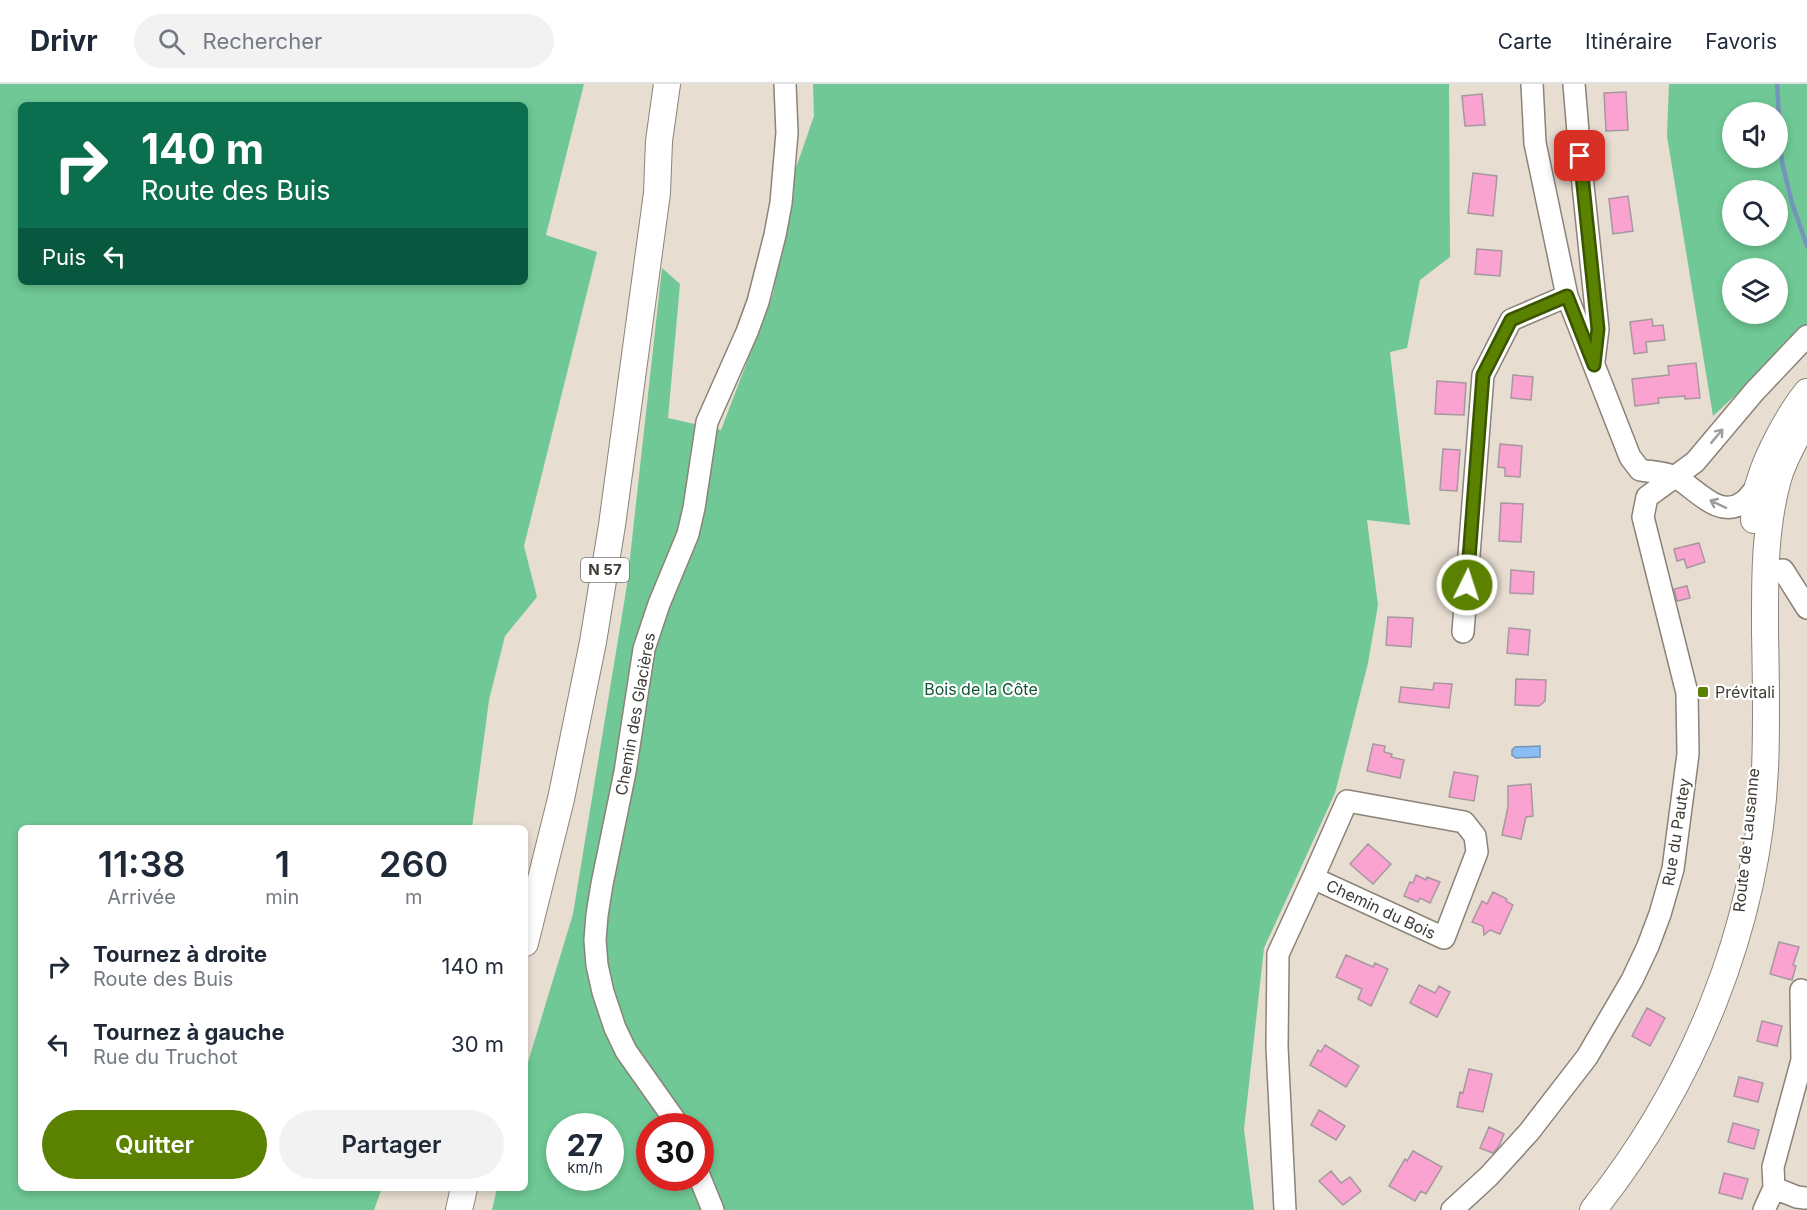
<!DOCTYPE html>
<html lang="fr">
<meta charset="utf-8">
<style>
:root{--surface:#fff;--page:#f2f2f3;--text:#1f2937;--muted:#747a83;--line:#e0e1e3;--accent:#5b8100}
body{margin:0;font-family:Inter,sans-serif;background:var(--page);color:var(--text);height:100vh;display:flex;flex-direction:column;font-size:22px;white-space:nowrap}
*{box-sizing:border-box;margin:0}
p{font-size:20px;color:var(--muted)}
.icon{flex:none;width:33px;height:33px;fill:none;stroke:currentColor;stroke-width:2;stroke-linecap:round;stroke-linejoin:round}
.map{position:relative;flex:1;overflow:hidden}
.panel{position:absolute;left:18px;top:741px;width:510px;height:366px;display:flex;flex-direction:column;background:var(--surface);border-radius:9px;box-shadow:0 3px 9px #0003}
.panel>*{flex:none}
.hud{position:absolute;left:18px;top:18px;width:510px;height:183px;border-radius:9px;box-shadow:0 3px 9px #0003;background:#0b6e4f;color:#fff;overflow:hidden}
.fabs{position:absolute;left:1722px;top:18px;display:grid;gap:12px}
.fabs a{display:grid;place-items:center;width:66px;height:66px;border-radius:50%;background:var(--surface);box-shadow:0 3px 9px #0003;font-size:30px}
.speed{position:absolute;left:546px;top:1029px;display:flex;gap:12px;font-size:30px;font-weight:700;text-align:center}
.speed>*{display:grid;place-content:center;width:78px;height:78px;border-radius:50%;background:var(--surface);box-shadow:0 3px 9px #0003;line-height:1}
.speed small{font-size:15px;font-weight:400}
.speed .limit{border:9px solid #d22;background:#fff;color:#111}
.pin{position:absolute;display:grid;place-items:center;width:51px;height:51px;color:#fff;margin:-26px;border-radius:12px;box-shadow:0 3px 9px #0006}
.me{position:absolute;width:66px;margin:-33px;rotate:4deg;stroke-linejoin:round;filter:drop-shadow(0 0 4px #0008)}
.turn{display:flex;align-items:center;gap:21px;height:126px;padding:0 24px;font-size:27px}
.turn .icon{width:78px;height:78px;stroke-width:2.5}
.turn b{display:block;font-size:42px;line-height:51px}
.then{display:flex;align-items:center;height:57px;padding:0 24px;background:#0003;gap:12px;font-size:22px}
.eta{display:flex;justify-content:space-evenly;align-items:center;height:102px;text-align:center}
.eta b{font-size:36px;font-weight:600;line-height:42px}
.button{display:flex;gap:12px;margin-top:auto;padding:12px 24px}
.button a{flex:1;height:69px;border-radius:36px;background:var(--accent);color:#fff;font-size:24px;font-weight:600;line-height:69px;text-align:center}
.button a+a{background:var(--page);color:var(--text)}
ul{padding:0;list-style:none}
li{display:flex;align-items:center;gap:18px;height:78px;padding:0 24px}
li div{flex:1}
li b{display:block;font-size:22px}
li em{font-style:normal}
header{display:flex;align-items:center;gap:36px;box-sizing:border-box;height:84px;padding:0 30px;background:var(--surface);border-bottom:2px solid var(--line)}
header strong{font-size:28px}
nav{display:flex;gap:33px;margin-inline-start:auto;font-size:21px}
.search{width:420px;height:54px;background:var(--page);display:flex;align-items:center;gap:15px;box-sizing:border-box;padding:0 21px;border-radius:33px;color:var(--muted);font-size:22px}
.map>svg:first-child{display:block}
</style>
<header>
<strong>Drivr</strong>
<div class="search"><svg class="icon" aria-label="search" viewBox="0 0 24 24"><circle cx="10" cy="10" r="6"/><path d="M15 15l6 6"/></svg>Rechercher</div>
<nav><a>Carte</a><a>Itinéraire</a><a>Favoris</a></nav>
</header>
<div class="map">
<svg width="1807" height="1126" viewBox="0 0 1807 1126">
<rect width="100%" height="100%" fill="#e7ddd1"/>
<path fill="#6fc895" fill-rule="evenodd" d="M0,0H584L546,151L597,168L524,462L537,513L505,552L489,616L472,744H21V1104H382L374,1126H0ZM21,21H525V198H21Z
M813,0H1449L1450,173L1420,196L1407,264L1390,268L1410,441L1367,436L1378,521L1368,579L1335,709L1264,864L1244,1045L1254,1126H492L497,1104H525V988L573,830L627,501L662,184L680,200L668,334L721,346L773,210L791,98L814,32ZM560,1042H610V1094H560ZM650,1042H700V1094H650Z
M1669,0H1807V245L1713,332L1667,52ZM1732,28H1778V74H1732ZM1732,106H1778V152H1732ZM1732,184H1778V230H1732Z"/>
<path fill="#8abdf3" stroke="#7496ba" stroke-width="1.5" d="M1540,662V673L1516,674L1512,671V666L1515,663Z"/>
<g fill="none" stroke-linecap="round" stroke-linejoin="round">
<path stroke="#7496ba" stroke-width="4.5" d="M1777,0L1782,78L1792,119L1807,162"/>
</g>
<path fill="#faa2d0" stroke="#a6989f" stroke-width="1.5" d="M1626,8L1628,46L1606,47L1604,9Z
M1482,10L1485,41L1465,42L1462,12Z
M1473,89L1497,92L1493,132L1468,129Z
M1628,112L1633,147L1613,150L1609,115Z
M1477,165L1502,167L1500,192L1475,190Z
M1652,235L1653,242L1663,241L1665,256L1646,258L1647,268L1634,270L1630,238Z
M1696,279L1700,314L1685,315V312L1658,314L1659,319L1635,322L1632,295L1669,291L1668,282Z
M1513,291L1533,293L1531,316L1511,314Z
M1437,297L1466,299L1464,331L1435,330Z
M1500,360L1522,362L1520,393L1505,392V384L1498,383Z
M1443,365L1460,366L1457,407L1440,406Z
M1501,419L1523,420L1521,458L1499,457Z
M1699,459L1705,478L1687,484L1684,475L1677,477L1674,465Z
M1511,486L1534,488L1533,510L1510,509Z
M1687,502L1690,514L1677,517L1674,505Z
M1388,533L1413,534L1411,563L1386,561Z
M1509,544L1530,546L1528,571L1507,569Z
M1516,595L1546,596L1545,617L1539,622L1515,621Z
M1434,599L1452,600L1449,624L1399,618L1401,603L1433,606Z
M1373,660L1385,662L1384,668L1392,670L1391,673L1404,676L1400,694L1367,687Z
M1454,688L1478,692L1474,717L1449,713Z
M1531,700L1533,732L1526,733L1521,755L1502,751L1508,723V702Z
M1368,760L1391,780L1373,800L1350,780Z
M1416,791L1426,796L1427,793L1440,798L1430,819L1420,814L1418,818L1404,812L1410,798L1413,799Z
M1493,808L1507,815L1506,817L1513,821L1500,850L1490,846L1484,851L1483,842L1472,838L1482,817L1487,820Z
M1779,858L1799,863L1793,881L1796,882L1792,896L1770,890Z
M1346,871L1373,883L1375,879L1388,885L1371,922L1358,915L1362,905L1336,893Z
M1419,901L1435,909L1439,902L1450,908L1437,933L1410,919Z
M1647,924L1665,934L1650,962L1632,952Z
M1762,937L1782,942L1777,962L1757,957Z
M1325,961L1359,982L1346,1003L1310,981L1318,966L1321,968Z
M1469,985L1492,990L1483,1028L1457,1023L1460,1008L1463,1009Z
M1739,993L1763,999L1758,1018L1734,1012Z
M1319,1026L1345,1042L1336,1056L1311,1041Z
M1733,1039L1759,1046L1754,1065L1728,1058Z
M1489,1043L1504,1050L1499,1062L1493,1069L1480,1064Z
M1413,1067L1442,1083L1426,1110L1421,1107L1415,1117L1389,1102L1405,1075L1407,1077Z
M1331,1087L1341,1099L1350,1093L1361,1107L1343,1121L1319,1097Z
M1724,1089L1748,1095L1742,1115L1719,1109Z"/>
<g fill="none" stroke-linecap="round" stroke-linejoin="round">
<defs>
<path id="minor" d="M1532,0L1535,59L1567,212L1630,373L1640,386C1651,388 1667,388 1677,394C1696,405 1720,436 1743,418C1749,414 1754,406 1759,400
M1574,0L1580,72L1598,245L1594,277
M1783,486L1807,524
M1463,548L1483,291L1511,236L1567,212
M1801,906L1802,976L1773,1083L1774,1104L1797,1113L1805,1114
M679,1042L626,967L615,944L603,908L597,881L595,856L597,831L602,800L625,688L644,565L659,520L688,450L694,424L707,338L747,248L758,218L775,151L781,119L787,49L785,0
M700,1094L713,1126
M1285,1126L1277,963L1278,870L1313,794L1444,854L1477,768L1475,752L1464,738L1347,717L1313,794
M1452,1126L1489,1092L1529,1048L1587,973L1632,896L1648,862L1660,830L1673,785L1688,670L1687,609L1643,433L1647,413L1695,378L1754,308L1807,252
M1764,1126L1774,1104"/>
<path id="major" d="M1754,436C1755,424 1755,410 1759,399C1767,371 1789,330 1807,308
M525,859L561,715L593,558L612,441L657,109L659,57L667,0
M459,1126L464,1104
M1593,1126C1692,1002 1758,844 1765,685C1767,639 1766,594 1765,548C1765,497 1764,445 1778,395C1784,374 1796,353 1807,334"/>
</defs>
<use href="#minor" stroke="#8c8378" stroke-width="24"/>
<use href="#major" stroke="#8c8378" stroke-width="28"/>
<use href="#minor" stroke="#fff" stroke-width="21"/>
<use href="#major" stroke="#fff" stroke-width="26"/>
</g>
<defs><path id="oneway-shaft" d="M-6 0H5M1.5-3L5.5 0L1.5 3" fill="none" stroke-width="1.6" stroke-linecap="round" stroke-linejoin="round" transform="scale(1.5)"/></defs>
<g stroke="#9f9d9a">
<use href="#oneway-shaft" transform="translate(1717 352) rotate(-50)"/>
<use href="#oneway-shaft" transform="translate(1718 420) rotate(-155)"/>
</g>
<g fill="none" stroke-linecap="round" stroke-linejoin="round">
<defs>
<path id="route" d="M1467,501L1483,291L1511,236L1567,212L1594,281L1598,245L1580,72"/>
</defs>
<use href="#route" stroke="#3b5400" stroke-width="15"/>
<use href="#route" stroke="#5b8100" stroke-width="10"/>
</g>
<rect fill="#5b8100" stroke="#fff" stroke-width="2" x="1697" y="602" width="12" height="12" rx="3"/>
<g text-anchor="middle" stroke-width="4.5" stroke-linejoin="round" paint-order="stroke">
<rect fill="#fff" stroke="#797672" stroke-width="1.5" x="581" y="474" width="48" height="24" rx="4.5"/>
<g font-size="15" font-weight="bold" fill="#3f3b36">
<text x="605" y="491">N 57</text>
</g>
<g font-size="16" fill="#0d5634" stroke="#fff">
<text x="981" y="611">Bois de la Côte</text>
</g>
<g font-size="16" fill="#3f3b36" stroke="#fff" text-anchor="start">
<text x="1715" y="614">Prévitali</text>
</g>
<g font-size="16" fill="#3f3b36" stroke="#fff">
<text transform="translate(635 630) rotate(-80)" y="6">Chemin des Glacières</text>
<text transform="translate(1676 748) rotate(-81)" y="6">Rue du Pautey</text>
<text transform="translate(1746 756) rotate(-84)" y="6">Route de Lausanne</text>
<text transform="translate(1381 825) rotate(25)" y="6">Chemin du Bois</text>
</g>
</g>
</svg>
<div class="fabs">
<a><svg class="icon" aria-label="sound" viewBox="0 0 24 24"><path d="M4 9h4l5-4v14l-5-4H4zM17 9q2 3 0 6"/></svg></a>
<a><svg class="icon" aria-label="search" viewBox="0 0 24 24"><circle cx="10" cy="10" r="6"/><path d="M15 15l6 6"/></svg></a>
<a><svg class="icon" aria-label="layers" viewBox="0 0 24 24"><path d="M12 4l9 5-9 5-9-5zM3 14l9 5 9-5"/></svg></a>
</div>
<div class="speed"><div>27<small>km/h</small></div><div class="limit">30</div></div>
<div class="pin" style="left:1580px;top:72px;background:#d93025"><svg class="icon" aria-label="arrive" viewBox="0 0 24 24"><path d="M6 21V4h12l-3 4 3 4H6"/></svg></div>
<svg class="me" style="left:1467px;top:501px" viewBox="-20 -20 40 40"><circle r="17" fill="#5b8100" stroke="#fff" stroke-width="3"/><path d="M0-11L8 9 0 5-8 9z" fill="#fff"/></svg>
<div class="hud">
<div class="turn"><svg class="icon" aria-label="right" viewBox="0 0 24 24"><path d="M7 20v-9h11M14 6l5 5-5 5"/></svg><div><b>140 m</b>Route des Buis</div></div>
<div class="then">Puis<svg class="icon" aria-label="left" viewBox="0 0 24 24"><path d="M17 20v-9H6M10 6l-5 5 5 5"/></svg></div>
</div>
<section class="panel">
<div class="eta">
<div><b>11:38</b><p>Arrivée</p></div>
<div><b>1</b><p>min</p></div>
<div><b>260</b><p>m</p></div>
</div>
<ul>
<li><svg class="icon" aria-label="right" viewBox="0 0 24 24"><path d="M7 20v-9h11M14 6l5 5-5 5"/></svg><div><b>Tournez à droite</b><p>Route des Buis</p></div><em>140 m</em></li>
<li><svg class="icon" aria-label="left" viewBox="0 0 24 24"><path d="M17 20v-9H6M10 6l-5 5 5 5"/></svg><div><b>Tournez à gauche</b><p>Rue du Truchot</p></div><em>30 m</em></li>
</ul>
<div class="button"><a>Quitter</a><a>Partager</a></div>
</section>
</div>
